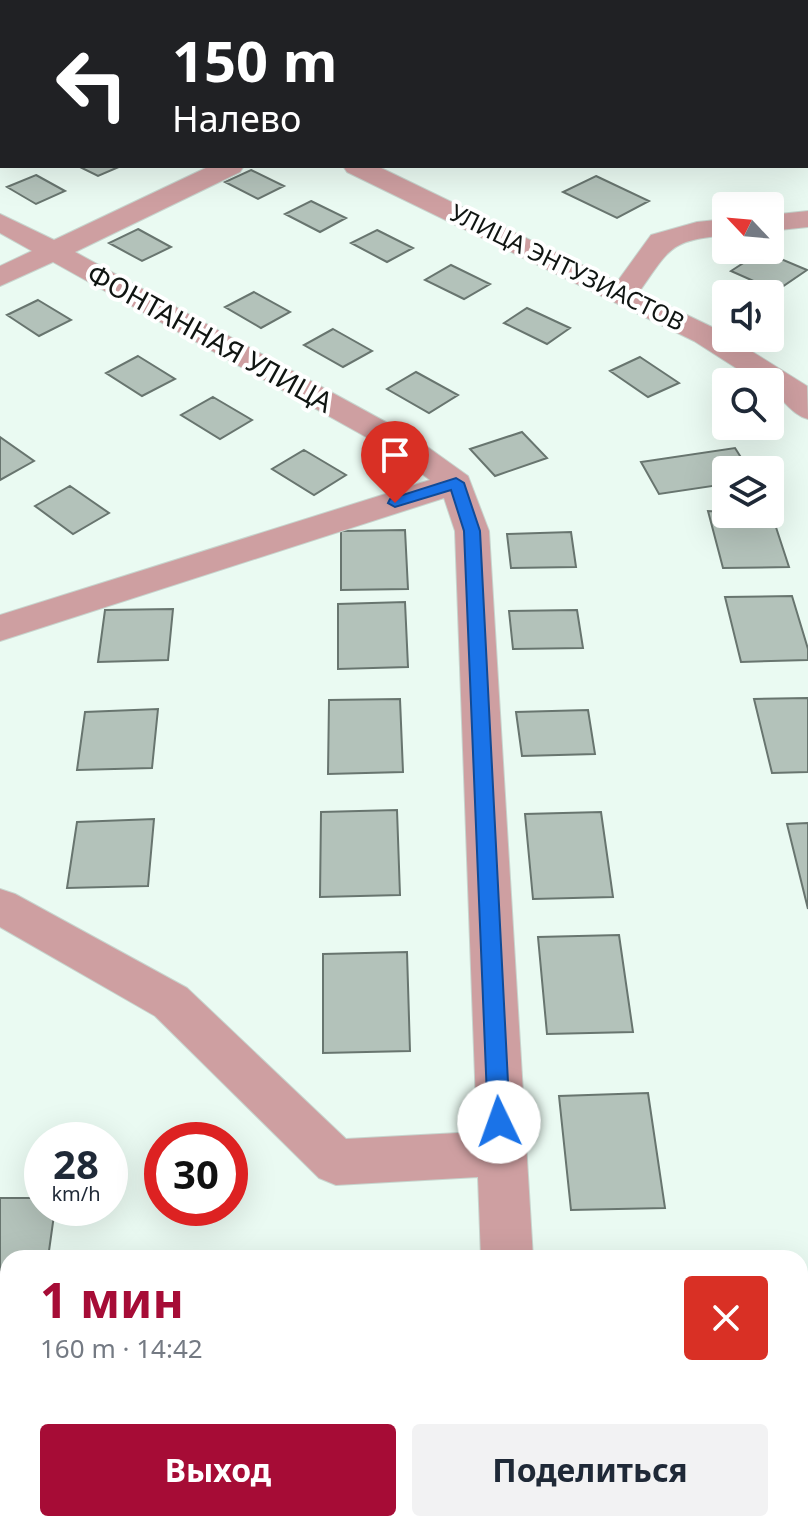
<!DOCTYPE html>
<html lang="ru">
<meta charset="utf-8">
<style>
:root{--surface:#fff;--page:#f2f2f3;--text:#1f2937;--muted:#747a83;--accent:#a60c36}
body{margin:0;font-family:"Noto Sans",sans-serif;background:var(--page);color:var(--text);height:100vh;display:flex;flex-direction:column;font-size:30px;white-space:nowrap}
*{box-sizing:border-box;margin:0}
p{font-size:26px;color:var(--muted)}
.icon{flex:none;width:44px;height:44px;fill:none;stroke:currentColor;stroke-width:2;stroke-linecap:round;stroke-linejoin:round}
.map{position:relative;flex:1;overflow:hidden}
.side{position:absolute;left:0px;top:1250px;width:808px;height:282px;display:flex;flex-direction:column;background:var(--surface);border-radius:24px 24px 0 0;box-shadow:0 8px 32px #0002}
.side>*{flex:none}
.hud{position:absolute;left:0px;top:0px;width:808px;height:168px;box-shadow:0 8px 32px #0002;background:#202124;color:#fff;overflow:hidden}
.needle{width:52px;rotate:296deg}
.controls{position:absolute;left:712px;top:192px;display:grid;gap:16px}
.controls a{display:grid;place-items:center;width:72px;height:72px;border-radius:8px;background:var(--surface);box-shadow:0 8px 32px #0002;font-size:40px}
.speed{position:absolute;left:24px;top:1122px;display:flex;gap:16px;font-size:40px;font-weight:700;text-align:center}
.speed>*{display:grid;place-content:center;width:104px;height:104px;border-radius:50%;background:var(--surface);box-shadow:0 8px 32px #0002;line-height:1}
.speed small{font-size:20px;font-weight:400}
.speed .limit{border:12px solid #d22;background:#fff;color:#111}
.pin{position:absolute;display:grid;place-items:center;width:68px;height:68px;color:#fff;margin:-82px -34px;border-radius:50% 50% 50% 0;rotate:-45deg;box-shadow:0 0 8px #0007}
.pin .icon{rotate:45deg}
.me{position:absolute;width:88px;margin:-44px;rotate:357deg;stroke-linejoin:round;filter:drop-shadow(0 0 6px #0008)}
.turn{display:flex;align-items:center;gap:28px;height:168px;padding:0 40px;font-size:36px}
.turn .icon{width:104px;height:104px;stroke-width:2.5}
.turn b{display:block;font-size:56px;line-height:68px}
.round{display:grid;place-items:center;flex:none;width:84px;height:84px;border-radius:8px;background:var(--page)}
.summary{display:flex;align-items:center;justify-content:space-between;height:136px;padding:0 40px}
h1{font-size:48px;font-weight:700;line-height:60px;color:var(--accent)}
.primary-button{display:flex;gap:16px;margin-top:auto;padding:16px 40px}
.primary-button a{flex:1;height:92px;border-radius:8px;background:var(--accent);color:#fff;font-size:32px;font-weight:700;line-height:92px;text-align:center}
.primary-button a+a{background:var(--page);color:var(--text)}
.map>svg:first-child{display:block}
</style>
<div class="map">
<svg width="808" height="1531" viewBox="0 0 808 1531">
<rect width="100%" height="100%" fill="#eafaf2"/>
<path fill="#b3c2ba" stroke="#68756f" stroke-width="2" d="M528,0H682L524,2Z
M78,166H121L98,176Z
M251,170L284,186L258,199L225,182Z
M36,175L65,191L36,204L7,187Z
M596,176L649,201L617,218L563,192Z
M311,201L346,218L320,232L285,214Z
M138,229L171,247L142,261L109,243Z
M377,230L413,248L387,262L351,243Z
M762,251L807,270L776,291L731,271Z
M451,265L490,284L464,299L425,280Z
M254,292L290,312L261,328L225,307Z
M38,300L71,320L39,336L7,315Z
M527,308L570,328L547,344L504,323Z
M333,329L372,351L343,367L304,345Z
M138,356L175,379L142,396L106,373Z
M640,357L679,383L648,397L610,371Z
M416,372L458,395L429,413L387,389Z
M213,397L252,420L220,439L181,415Z
M522,432L547,458L495,476L470,449Z
M0,437L34,461L0,480Z
M735,448L749,470H726V484L659,494L641,462Z
M304,450L346,475L314,495L272,469Z
M70,486L109,513L73,534L35,506Z
M770,509L789,567L723,568L708,511L770,514Z
M405,530L408,589L341,590V531Z
M571,532L576,567L511,568L507,534Z
M792,596L808,649V660L741,662L725,597Z
M405,602L408,667L338,669V604Z
M173,609L168,660L98,662L105,610Z
M577,610L583,648L513,649L509,611Z
M808,698V772L772,773L754,699Z
M400,699L403,772L328,774L329,700Z
M158,709L152,768L77,770L85,712Z
M588,710L595,754L522,756L516,712Z
M397,810L400,895L320,897L321,812Z
M601,812L613,897L533,899L525,814Z
M154,819L148,886L67,888L77,822Z
M808,823V909L787,824Z
M619,935L633,1032L547,1034L538,937Z
M407,952L410,1051L323,1053V954Z
M648,1093L665,1208L571,1210L559,1096Z
M0,1198H42V1208H55L48,1258H8V1291H0Z
M614,1524H722L723,1531H615Z"/>
<g fill="none" stroke-linecap="round" stroke-linejoin="round">
<defs>
<path id="minor" d="M438,0H463L464,2H439Z
M502,0H527L501,2Z
M729,0H754L728,2Z
M210,166H244L240,172L75,252L415,438L468,476L489,531L533,1258H481L478,1177L336,1185L319,1178L155,1016L0,927V889L15,894L187,988L346,1139L477,1132L455,531L444,498L0,641V615L430,480L393,452L53,262L0,286V266L32,251L0,233V214L54,240Z
M343,166H377L617,282L651,235L697,222L726,219V235C669,241 671,247 639,292L716,329L807,386L808,419C792,415 784,399 770,390V382H758L694,341L347,172Z
M808,211V227L770,231V215Z
M496,1524H554V1531H496Z"/>
</defs>
<use href="#minor" stroke="#c7d5ce" stroke-width="2"/>
<use href="#minor" fill="#ce9fa1" fill-rule="evenodd"/>
</g>
<path fill="#1a73e8" stroke="#114b97" stroke-width="2" d="M456,478L464,483L480,531L510,1122L506,1129L499,1132L491,1129L488,1122L464,531L451,490L395,507L388,503L390,499Z"/>
<g text-anchor="middle" stroke-width="8" stroke-linejoin="round" paint-order="stroke">
<g font-size="24" fill="#101512" stroke="#fff">
<text transform="translate(567 268) rotate(26)" y="8">УЛИЦА ЭНТУЗИАСТОВ</text>
</g>
<g font-size="28" fill="#101512" stroke="#fff">
<text transform="translate(210 338) rotate(29)" y="10">ФОНТАННАЯ УЛИЦА</text>
</g>
</g>
</svg>
<div class="controls">
<a><svg class="needle" viewBox="-14 -14 28 28"><path d="M0-13l5 13h-10z" fill="#e53935"/><path d="M0 13l5-13h-10z" fill="#747a83"/></svg></a>
<a><svg class="icon" aria-label="sound" viewBox="0 0 24 24"><path d="M4 9h4l5-4v14l-5-4H4zM17 9q2 3 0 6"/></svg></a>
<a><svg class="icon" aria-label="search" viewBox="0 0 24 24"><circle cx="10" cy="10" r="6"/><path d="M15 15l6 6"/></svg></a>
<a><svg class="icon" aria-label="layers" viewBox="0 0 24 24"><path d="M12 4l9 5-9 5-9-5zM3 14l9 5 9-5"/></svg></a>
</div>
<div class="speed"><div>28<small>km/h</small></div><div class="limit">30</div></div>
<div class="pin" style="left:395px;top:503px;background:#d93025"><svg class="icon" aria-label="arrive" viewBox="0 0 24 24"><path d="M6 21V4h12l-3 4 3 4H6"/></svg></div>
<svg class="me" style="left:499px;top:1122px" viewBox="-20 -20 40 40"><circle r="19" fill="#fff"/><path d="M0-13L10 11 0 6-10 11z" fill="#1a73e8"/></svg>
<div class="hud">
<div class="turn"><svg class="icon" aria-label="left" viewBox="0 0 24 24"><path d="M17 20v-9H6M10 6l-5 5 5 5"/></svg><div><b>150 m</b>Налево</div></div>
</div>
<section class="side">
<div class="summary"><div><h1>1 мин</h1><p>160 m · 14:42</p></div><a class="round" style="background:#d93025;color:#fff"><svg class="icon" aria-label="close" viewBox="0 0 24 24"><path d="M6 6l12 12M18 6L6 18"/></svg></a></div>
<div class="primary-button"><a>Выход</a><a>Поделиться</a></div>
</section>
</div>
